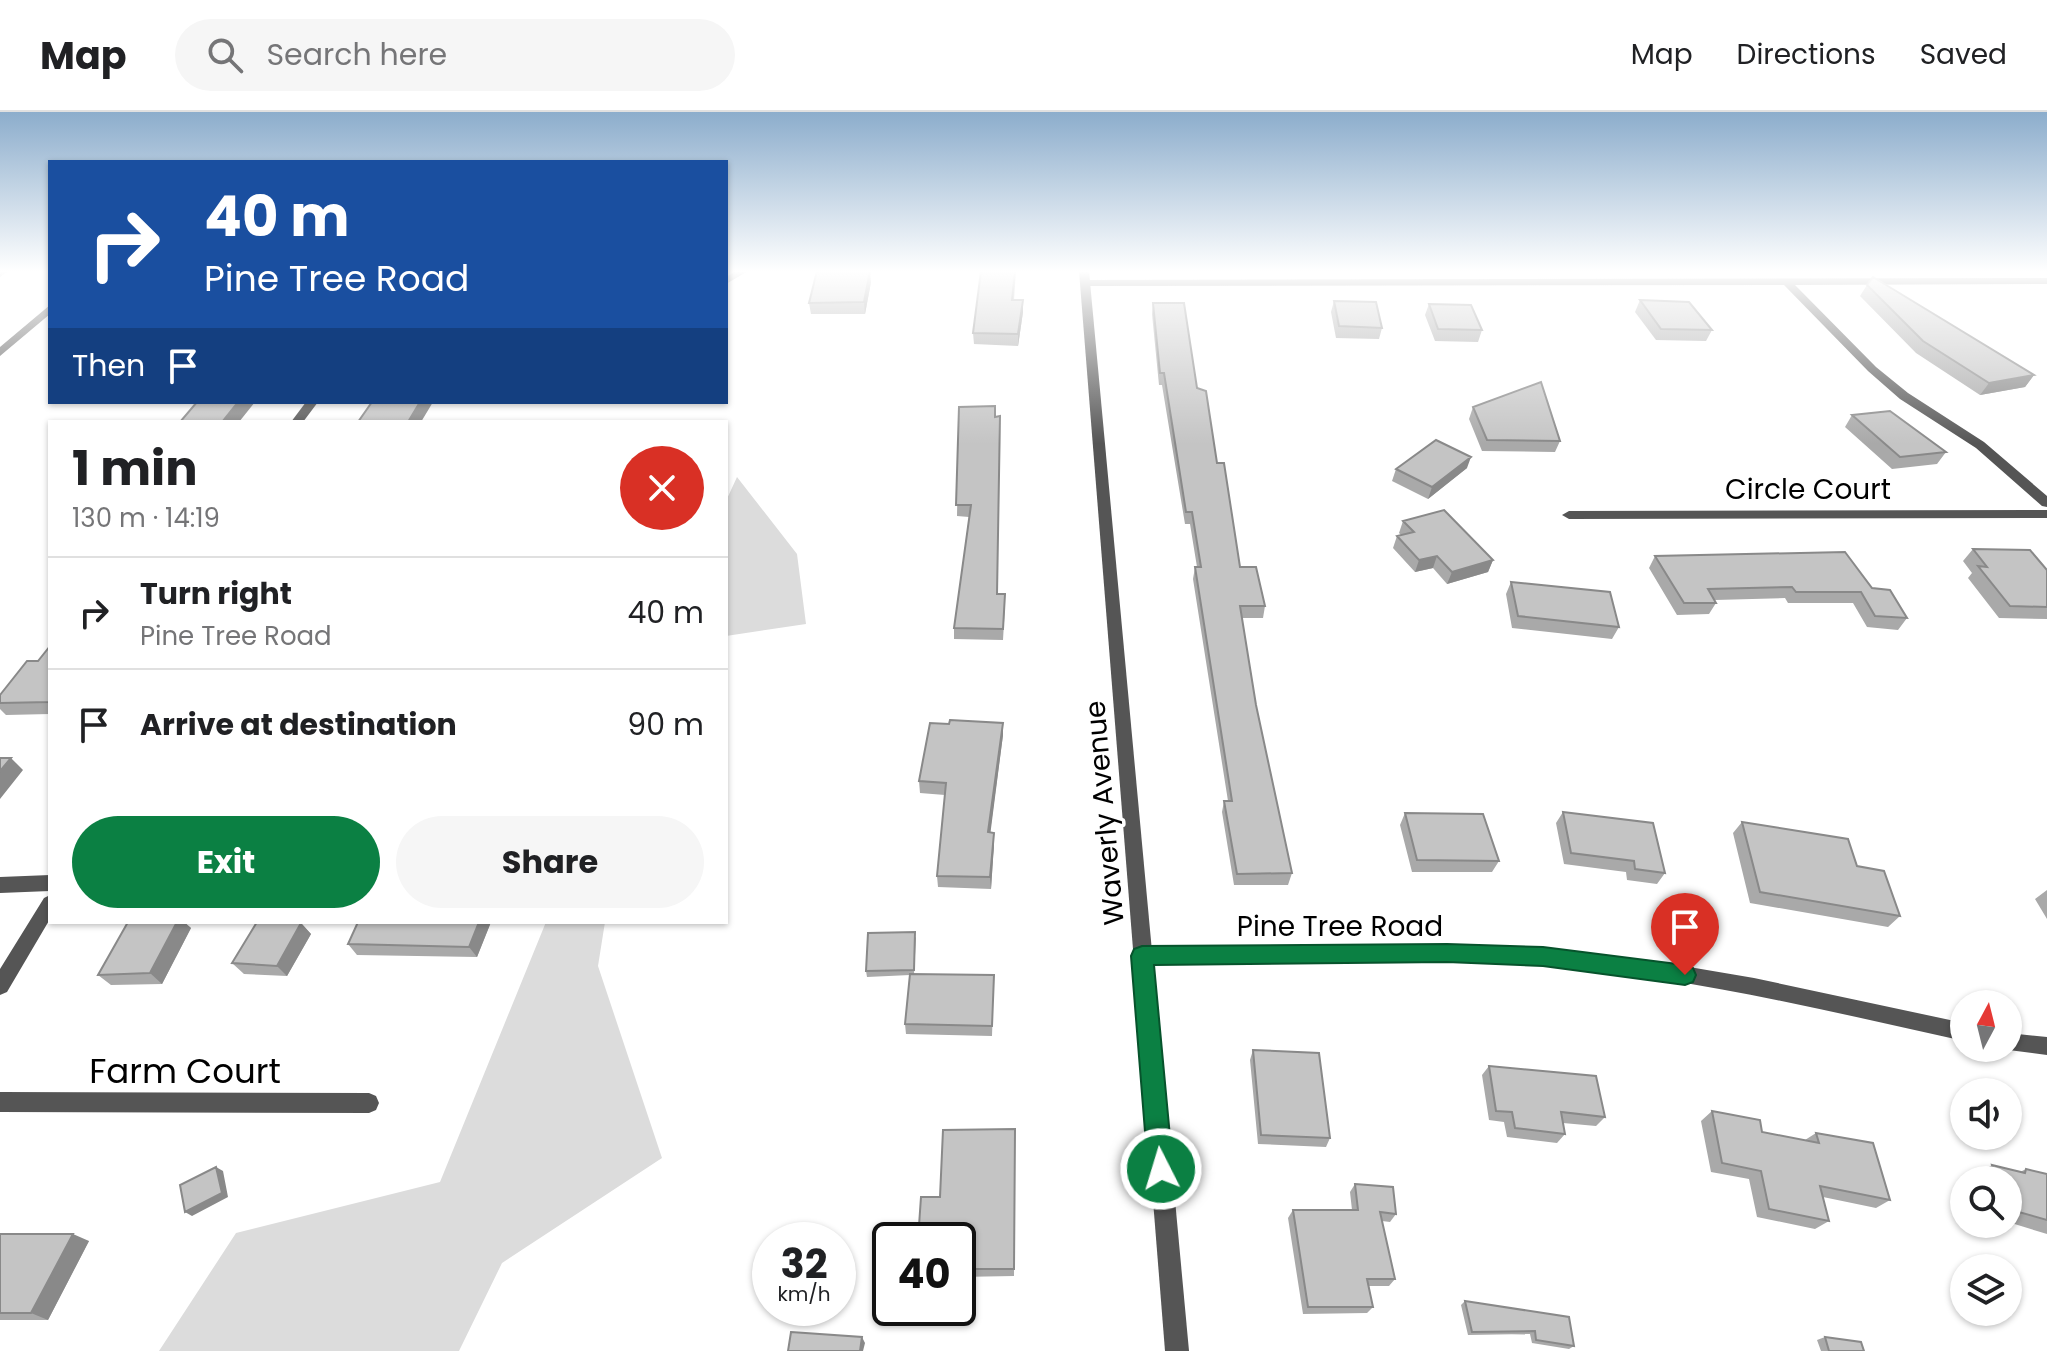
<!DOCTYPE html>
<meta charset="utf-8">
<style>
:root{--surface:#fff;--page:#f6f6f6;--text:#202124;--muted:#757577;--line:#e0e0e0;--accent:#0b8043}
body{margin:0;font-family:Poppins,sans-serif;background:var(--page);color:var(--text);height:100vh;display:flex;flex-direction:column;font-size:30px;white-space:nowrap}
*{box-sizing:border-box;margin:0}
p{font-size:26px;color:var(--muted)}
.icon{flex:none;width:44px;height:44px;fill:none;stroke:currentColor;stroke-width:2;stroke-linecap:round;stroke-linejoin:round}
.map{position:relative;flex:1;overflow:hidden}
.side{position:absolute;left:48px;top:308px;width:680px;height:504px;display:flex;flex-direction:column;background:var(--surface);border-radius:0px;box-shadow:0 2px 6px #0004}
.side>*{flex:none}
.hud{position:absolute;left:48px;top:48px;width:680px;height:244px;border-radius:0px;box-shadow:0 2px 6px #0004;background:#1a4fa0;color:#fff;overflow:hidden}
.needle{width:52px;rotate:7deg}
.fabs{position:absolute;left:1950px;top:878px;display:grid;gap:16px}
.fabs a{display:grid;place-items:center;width:72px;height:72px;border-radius:50%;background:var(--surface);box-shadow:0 2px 6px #0004;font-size:40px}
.speed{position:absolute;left:752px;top:1110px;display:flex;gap:16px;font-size:40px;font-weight:700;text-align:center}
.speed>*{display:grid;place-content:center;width:104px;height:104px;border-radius:50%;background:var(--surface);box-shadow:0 2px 6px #0004;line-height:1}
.speed small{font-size:20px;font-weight:400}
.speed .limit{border:4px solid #111;border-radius:12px;background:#fff;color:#111}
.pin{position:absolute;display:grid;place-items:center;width:68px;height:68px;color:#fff;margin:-82px -34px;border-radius:50% 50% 50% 0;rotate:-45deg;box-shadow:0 0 8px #0007}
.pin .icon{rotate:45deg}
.me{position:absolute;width:88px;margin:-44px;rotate:355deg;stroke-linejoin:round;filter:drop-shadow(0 0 6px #0008)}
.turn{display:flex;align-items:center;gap:28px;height:168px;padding:0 24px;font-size:36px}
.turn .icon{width:104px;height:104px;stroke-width:2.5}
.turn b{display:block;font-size:56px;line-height:68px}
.then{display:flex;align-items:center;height:76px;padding:0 24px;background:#0003;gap:16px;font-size:30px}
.round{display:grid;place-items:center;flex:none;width:84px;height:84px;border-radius:42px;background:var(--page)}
.headline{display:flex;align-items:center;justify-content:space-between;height:136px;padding:0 24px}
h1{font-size:48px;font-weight:700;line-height:60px}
.cta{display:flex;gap:16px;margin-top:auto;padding:16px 24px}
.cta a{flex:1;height:92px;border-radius:48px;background:var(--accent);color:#fff;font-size:32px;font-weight:700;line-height:92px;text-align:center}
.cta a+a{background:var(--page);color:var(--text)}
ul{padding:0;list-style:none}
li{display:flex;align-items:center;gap:24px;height:112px;padding:0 24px;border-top:2px solid var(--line)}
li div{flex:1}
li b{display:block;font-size:30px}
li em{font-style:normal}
header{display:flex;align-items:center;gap:48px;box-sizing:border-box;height:112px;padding:0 40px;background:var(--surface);border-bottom:2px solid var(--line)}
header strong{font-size:38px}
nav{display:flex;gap:44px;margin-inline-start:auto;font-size:28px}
.search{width:560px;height:72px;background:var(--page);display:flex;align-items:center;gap:20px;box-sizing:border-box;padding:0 28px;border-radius:44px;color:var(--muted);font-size:30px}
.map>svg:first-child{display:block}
</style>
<header>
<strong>Map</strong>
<div class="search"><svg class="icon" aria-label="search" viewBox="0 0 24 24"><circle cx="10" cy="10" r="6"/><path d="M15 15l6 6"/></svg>Search here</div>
<nav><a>Map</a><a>Directions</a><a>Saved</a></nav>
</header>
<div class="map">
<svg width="2047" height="1239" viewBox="0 0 2047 1239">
<rect width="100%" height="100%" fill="#fff"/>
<path fill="#dcdcdc" d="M737,365L797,442L806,512L726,524V389Z
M546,810H605L598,854L662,1046L502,1151L459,1239H159L236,1121L440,1070Z"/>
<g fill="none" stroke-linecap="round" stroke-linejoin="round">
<path fill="#555" fill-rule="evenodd" d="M736,159H748L726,172V165Z
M2047,166V172L1795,173L1876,255L1908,281L1984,330L2047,384V395L2042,394L1976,336L1900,287L1868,259L1784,173L1085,174L1080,171L1085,168Z
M50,193V202L0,244V235Z
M306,290H318L303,310H291Z
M2047,398V406L1569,407L1562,403L1569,399Z
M50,763V779L0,781V765Z
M50,783V807L7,880L0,883V857L44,786Z
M1392,832L1541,837L1648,848L1754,866L1964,911V929C1824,898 1685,864 1541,853C1409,843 1275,851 1142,852L1135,850L1133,844L1135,838L1142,836Z
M2008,921L2047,925V943L2001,937L2008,936Z
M0,980L369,981L376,984L379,991L376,998L369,1001L0,1000Z"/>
<path fill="#555" fill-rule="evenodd" d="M1079,159H1089L1189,1239H1165Z"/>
</g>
<path fill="#a9a9a9" d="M981,159H1016L1014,188L1023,200L1018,234L974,232L973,221Z
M871,170L865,202H811L809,191Z
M1867,173L2034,263L2025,275L1980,283L1916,241L1860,184Z
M1640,188L1712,218L1706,229L1656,228L1635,200Z
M1334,189L1382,216L1379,227L1336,226L1331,200Z
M1153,191L1197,276L1217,351L1240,455L1265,494L1263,506H1242L1256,593L1292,761L1288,773H1234L1222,700L1224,689H1228L1193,467L1195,455H1197L1190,412H1185L1162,273H1159L1152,202Z
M1429,192L1482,218L1478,230L1435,229L1425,203Z
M63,290H122L121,292L64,291Z
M959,295L998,482L1005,493L1003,528L954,527V516L969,405L957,404Z
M1473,295L1560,329L1555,340L1482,339L1469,307Z
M1852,303L1946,340L1937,352L1892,357L1845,315Z
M1467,356L1428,387L1392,369L1396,357Z
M1403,409L1493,448L1488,460L1447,472L1433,456L1415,460L1393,436L1397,424L1401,423L1399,421Z
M1973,437L2047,458V507L1999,506L1968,466L1972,461L1963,449Z
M1655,444L1872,476L1907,506L1898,518L1867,515L1853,491H1788L1785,486L1715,488L1716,491L1709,502L1677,503L1649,456Z
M1511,470L1619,515L1612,527L1512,516L1506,482Z
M50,534V602L6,603L0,597V583L38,549Z
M1003,623L990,720L994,721V732L991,777L938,775L937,764L945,683L920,681L919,669Z
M1563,700L1665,761L1657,772L1627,768L1626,760L1564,752L1556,711Z
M1405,701L1499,749L1492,760H1412L1400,713Z
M1742,710L1857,754L1900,804L1888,815L1750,791L1733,721Z
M2047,778V807L2035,787Z
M128,810H184L191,816L162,872L111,873L98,863Z
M358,810H491L477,845L357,843L348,832Z
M301,811L311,822L287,864L244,862L232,851Z
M916,825L914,862L994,863L992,924L906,922L905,912L910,863L867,865L866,859Z
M1253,938L1330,1026L1326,1035L1258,1032L1250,948Z
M1489,954L1605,1005L1596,1014L1563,1011L1565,1022L1557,1031L1507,1025L1504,1010L1489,1008L1482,963Z
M1712,999L1762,1020L1805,1028L1816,1021L1890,1088L1876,1096L1823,1085L1829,1109L1815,1117L1757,1105L1749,1067L1711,1060L1701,1009Z
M1015,1017L1014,1164L958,1165V1128L940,1085Z
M1992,1053L2020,1060L2026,1057L2047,1062V1122L2008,1110V1068H1978L1977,1062Z
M1355,1072L1396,1102L1390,1110L1382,1109L1395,1167L1389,1174H1369L1373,1195L1367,1201L1303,1202L1288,1106L1293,1098H1352L1350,1080Z
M0,1122L89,1129L48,1208H0Z
M1465,1189L1574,1234L1569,1237L1532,1231L1530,1222L1468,1223L1461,1193Z
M1825,1225L1864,1239H1821L1817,1228Z"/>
<path fill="#898989" d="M0,159H8L0,165Z
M870,159L871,170L865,202L864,190Z
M1023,188V200L1018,234V222Z
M2034,263L2025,275L1980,283L1989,271Z
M238,290H255L239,310H222Z
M420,290H433L421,310H408Z
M1471,345L1467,356L1428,387L1432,375Z
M1437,444L1433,456L1415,460L1419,448Z
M1493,448L1488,460L1447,472L1452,460Z
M1003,611V623L989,732L988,720Z
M11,646L23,658L0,687V659Z
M994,721V732L991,777L990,765Z
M177,810H184L191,816L162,872L150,861Z
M479,810H491L477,845L469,835Z
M301,811L311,822L287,864L277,854Z
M216,1055L223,1059L228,1085L192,1104L185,1100Z
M73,1122L89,1129L48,1208L31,1201Z
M862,1225L865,1231L863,1239H860Z"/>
<path fill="#c4c4c4" stroke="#898989" stroke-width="2" d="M817,159H870L864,190L809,191Z
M981,159H1015L1012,188H1023L1018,222L973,221Z
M1873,165L2034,263L1989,271L1923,229L1867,173Z
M1640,188L1689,190L1712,218L1661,217Z
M1334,189L1376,190L1382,216L1339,214Z
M1153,191H1184L1197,276L1206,279L1217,351H1224L1240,455H1256L1265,494H1240L1256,593L1292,761L1237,762L1224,689H1232L1195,455H1201L1192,400H1186L1164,261H1160Z
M1429,192L1471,193L1482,218L1438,217Z
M1541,270L1560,329L1487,328L1473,295Z
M197,290H238L222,310H180Z
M372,290H420L408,310H358Z
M995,294V305L1000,304L997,482H1005L1003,517L954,516L971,393H956L959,295Z
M1890,299L1946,340L1900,345L1852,303Z
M1436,328L1471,345L1432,375L1396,357Z
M1444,398L1493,448L1452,460L1437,444L1419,448L1397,424L1414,420L1403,409Z
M1973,437L2030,438L2047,458V495L2010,494L1978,454L1987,455Z
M1845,440L1872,476L1890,478L1907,506L1875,504L1861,480H1796L1792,475L1708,477L1716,491H1684L1655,444Z
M1511,470L1610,480L1619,515L1518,504Z
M50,534V590L0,591V583L27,549H38Z
M950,608L1003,611L988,720L994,721L990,765L937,764L946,671L919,669L930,611L949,612Z
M0,646H11L0,659Z
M1563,700L1653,711L1665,761L1635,757L1634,749L1571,741Z
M1405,701L1483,702L1499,749L1417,748Z
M1742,710L1848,727L1857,754L1884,759L1900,804L1760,780Z
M128,810H177L150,861L98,863Z
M257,810L301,811L277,854L232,851Z
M358,810H479L469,835L348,832Z
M915,820L914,858L866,859L868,821Z
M910,862L994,863L992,914L905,912Z
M1253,938L1319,941L1330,1026L1261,1023Z
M1489,954L1596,964L1605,1005L1561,1000L1565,1022L1515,1016L1512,1000L1496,999Z
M1712,999L1760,1008L1762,1020L1819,1031L1816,1021L1873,1031L1890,1088L1820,1074L1829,1109L1769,1097L1761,1059L1722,1051Z
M1015,1017L1014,1157H958V1128H918L921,1085H940L943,1018Z
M1992,1053L2025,1061L2026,1057L2047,1062V1108L2008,1097V1068H1997Z
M216,1055L222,1081L185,1100L180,1073Z
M1355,1072L1393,1075L1396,1102L1380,1100L1395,1167H1367L1373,1195H1308L1293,1098H1358Z
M0,1122H73L31,1201H0Z
M1465,1189L1569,1205L1574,1234L1536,1228L1535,1219L1472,1220Z
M791,1220L862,1225L860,1239H788Z
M1825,1225L1861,1230L1864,1239H1829Z"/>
<linearGradient id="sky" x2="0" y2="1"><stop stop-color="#8cadcc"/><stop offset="0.48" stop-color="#fff"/><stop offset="1" stop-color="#fff" stop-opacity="0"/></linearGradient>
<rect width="2047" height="332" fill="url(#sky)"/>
<path fill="#0b8043" stroke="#07532c" stroke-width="2" d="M1447,832L1543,835L1685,853L1693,856L1696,863L1693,870L1685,873L1543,854L1447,850L1154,853L1173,1057L1169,1065L1161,1069L1152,1065L1148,1057L1131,844L1134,837L1142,834Z"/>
<g text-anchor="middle" stroke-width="7" stroke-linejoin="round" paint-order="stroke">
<g font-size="28" fill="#000" stroke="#fff">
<text x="1808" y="387">Circle Court</text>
<text transform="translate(1104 701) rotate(-95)" y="10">Waverly Avenue</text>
<text x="1340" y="824">Pine Tree Road</text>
</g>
<g font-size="34" fill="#000" stroke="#fff">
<text x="185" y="971">Farm Court</text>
</g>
</g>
</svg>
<div class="fabs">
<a><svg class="needle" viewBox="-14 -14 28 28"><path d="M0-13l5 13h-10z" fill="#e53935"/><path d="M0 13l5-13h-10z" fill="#757577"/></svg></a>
<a><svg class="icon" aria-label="sound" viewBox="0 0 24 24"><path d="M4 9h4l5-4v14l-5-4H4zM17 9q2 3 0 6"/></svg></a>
<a><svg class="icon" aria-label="search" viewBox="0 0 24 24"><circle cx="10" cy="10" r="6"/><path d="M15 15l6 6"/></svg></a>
<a><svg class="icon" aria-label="layers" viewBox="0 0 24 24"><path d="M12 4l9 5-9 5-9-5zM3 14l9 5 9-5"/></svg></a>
</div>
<div class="speed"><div>32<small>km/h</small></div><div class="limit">40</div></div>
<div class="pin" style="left:1685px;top:863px;background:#d93025"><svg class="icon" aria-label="arrive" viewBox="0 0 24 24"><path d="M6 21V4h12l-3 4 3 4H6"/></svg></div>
<svg class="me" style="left:1161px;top:1057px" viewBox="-20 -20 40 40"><circle r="17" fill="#0b8043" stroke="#fff" stroke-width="3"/><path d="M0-11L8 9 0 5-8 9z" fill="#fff"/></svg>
<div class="hud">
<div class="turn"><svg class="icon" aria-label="right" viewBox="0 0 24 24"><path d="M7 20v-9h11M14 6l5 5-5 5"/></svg><div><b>40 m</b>Pine Tree Road</div></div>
<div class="then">Then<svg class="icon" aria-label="arrive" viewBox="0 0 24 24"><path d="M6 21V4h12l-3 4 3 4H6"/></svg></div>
</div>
<section class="side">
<div class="headline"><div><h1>1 min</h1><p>130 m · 14:19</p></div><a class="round" style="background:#d93025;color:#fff"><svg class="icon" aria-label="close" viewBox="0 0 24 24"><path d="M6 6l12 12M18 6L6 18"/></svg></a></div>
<ul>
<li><svg class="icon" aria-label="right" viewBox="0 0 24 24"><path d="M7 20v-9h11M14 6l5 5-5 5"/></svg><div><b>Turn right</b><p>Pine Tree Road</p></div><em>40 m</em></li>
<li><svg class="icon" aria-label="arrive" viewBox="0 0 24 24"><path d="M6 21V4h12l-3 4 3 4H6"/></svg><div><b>Arrive at destination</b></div><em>90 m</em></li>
</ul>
<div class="cta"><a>Exit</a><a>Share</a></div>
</section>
</div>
